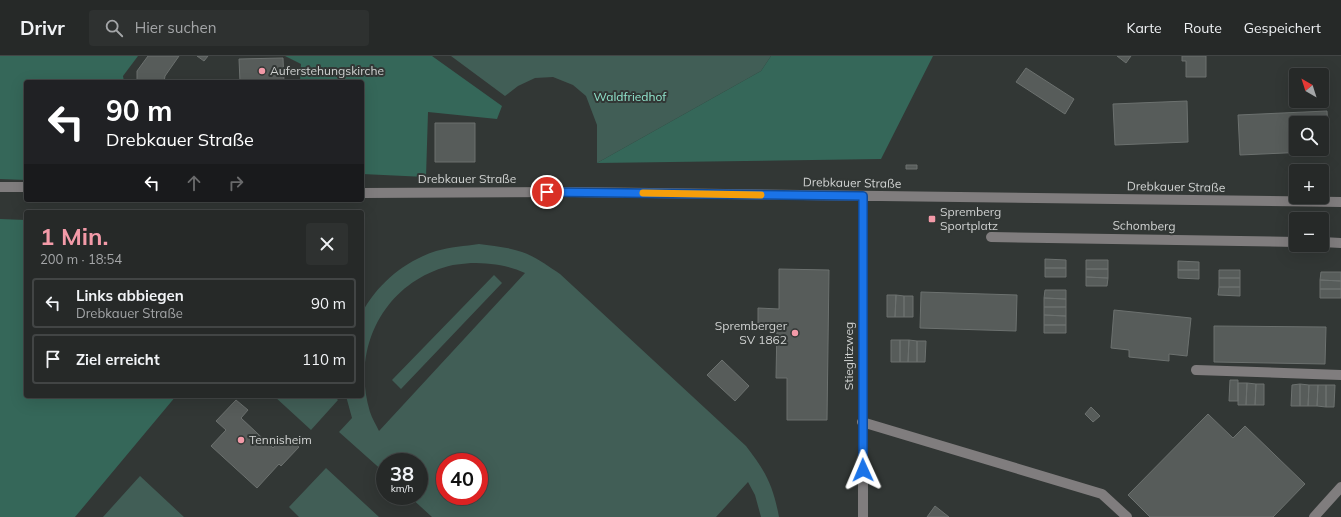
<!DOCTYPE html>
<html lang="de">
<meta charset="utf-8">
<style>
:root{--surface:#262928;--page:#2e3130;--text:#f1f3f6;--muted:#a4a6a8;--line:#424545;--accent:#f39aa8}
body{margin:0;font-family:Mulish,sans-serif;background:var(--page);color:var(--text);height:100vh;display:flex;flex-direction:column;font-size:15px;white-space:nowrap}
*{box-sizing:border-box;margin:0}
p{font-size:13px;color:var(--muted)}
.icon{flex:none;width:22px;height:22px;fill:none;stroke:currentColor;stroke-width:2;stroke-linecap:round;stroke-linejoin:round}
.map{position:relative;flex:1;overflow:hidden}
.details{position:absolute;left:24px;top:154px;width:340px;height:188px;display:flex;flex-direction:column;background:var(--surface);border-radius:4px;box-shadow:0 4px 16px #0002,0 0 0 1px var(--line)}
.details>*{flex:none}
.top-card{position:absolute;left:24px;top:24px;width:340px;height:122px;border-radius:4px;box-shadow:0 4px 16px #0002,0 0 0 1px var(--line);background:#202124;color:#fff;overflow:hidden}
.needle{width:26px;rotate:321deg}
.tools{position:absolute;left:1289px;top:12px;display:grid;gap:8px}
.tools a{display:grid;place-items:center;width:40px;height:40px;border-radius:4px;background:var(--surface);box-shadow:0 4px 16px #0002,0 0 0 1px var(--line);font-size:20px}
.speed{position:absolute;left:376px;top:397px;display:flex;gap:8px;font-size:20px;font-weight:700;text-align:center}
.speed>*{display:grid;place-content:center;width:52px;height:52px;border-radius:50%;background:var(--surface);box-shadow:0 4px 16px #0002,0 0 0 1px var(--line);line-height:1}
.speed small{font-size:10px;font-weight:400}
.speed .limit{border:6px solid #d22;background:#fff;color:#111}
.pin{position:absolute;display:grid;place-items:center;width:34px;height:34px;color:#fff;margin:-17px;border:2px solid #fff;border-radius:50%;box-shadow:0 1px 4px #0007}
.me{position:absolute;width:44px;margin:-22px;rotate:359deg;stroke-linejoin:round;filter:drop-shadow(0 0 3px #0008)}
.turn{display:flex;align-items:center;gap:14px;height:84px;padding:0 16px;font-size:18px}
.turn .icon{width:52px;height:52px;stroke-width:2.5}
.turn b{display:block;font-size:28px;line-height:34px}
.lanes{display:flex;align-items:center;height:38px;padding:0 16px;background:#0003;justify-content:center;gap:20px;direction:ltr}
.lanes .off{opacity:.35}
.round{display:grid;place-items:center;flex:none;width:42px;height:42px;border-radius:4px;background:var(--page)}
.overview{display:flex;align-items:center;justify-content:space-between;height:68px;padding:0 16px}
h1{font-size:24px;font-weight:700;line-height:30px;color:var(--accent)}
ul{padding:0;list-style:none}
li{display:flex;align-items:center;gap:12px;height:50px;margin:0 8px 6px;padding:0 8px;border:2px solid var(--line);border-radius:4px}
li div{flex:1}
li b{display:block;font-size:15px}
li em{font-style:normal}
header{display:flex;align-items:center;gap:24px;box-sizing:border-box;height:56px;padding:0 20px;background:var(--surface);border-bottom:1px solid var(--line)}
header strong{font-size:19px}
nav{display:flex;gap:22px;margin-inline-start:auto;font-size:14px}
.search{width:280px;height:36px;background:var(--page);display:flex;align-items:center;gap:10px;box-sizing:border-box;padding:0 14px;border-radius:4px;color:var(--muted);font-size:15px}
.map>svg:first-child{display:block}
</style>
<header>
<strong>Drivr</strong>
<div class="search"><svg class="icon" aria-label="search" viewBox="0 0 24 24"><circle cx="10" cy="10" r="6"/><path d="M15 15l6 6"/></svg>Hier suchen</div>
<nav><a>Karte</a><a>Route</a><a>Gespeichert</a></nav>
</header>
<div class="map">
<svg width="1341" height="461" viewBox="0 0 1341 461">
<rect width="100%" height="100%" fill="#323735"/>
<path fill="#415e56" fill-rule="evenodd" d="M451,0H771L761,15L597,107V69L586,40L573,29L553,21L535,22L518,30L505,40Z
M479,188C493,190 508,191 522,196C536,201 548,210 560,218L746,390C766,416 773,429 779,461H761L755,439L748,426L716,461H432L409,440H419V406H385V417L339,376L352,362L346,340H362V257C377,228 405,205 436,195C450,191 465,190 479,188ZM471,207C490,207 507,209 525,217L379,375C376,369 372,362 370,356C350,291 386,224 453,209C458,208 465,208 471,207ZM445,406H479V440H445Z
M494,219L502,227L401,333L392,324Z
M274,340H334L338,344L311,374Z
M326,412L379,461H299L289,451Z
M140,420L184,461H103Z"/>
<path fill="#356759" d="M0,0H138L123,20L124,26H26V124L0,123Z
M285,0H432L502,50L497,63L428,56L426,121L362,118V26H300L301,8Z
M771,0H933L881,103L597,107L761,15Z
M0,163L26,164V340H176L75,461H0Z"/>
<path fill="#575c5a" stroke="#6c716f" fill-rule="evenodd" d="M148,0H179L165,20L164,26H137V15Z
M197,0H208L204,5Z
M1117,0H1131L1126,7Z
M1182,0H1206V21H1186V5H1182Z
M283,2L284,26H240L239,3Z
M1026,12L1074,43L1065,58L1016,26Z
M1187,45L1188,86L1115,89L1113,48Z
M1327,55L1329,95L1240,99L1238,59ZM1296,67H1322V93H1296Z
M435,67H475V106H435Z
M906,109H917V113H906Z
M1045,203L1066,204V212H1045Z
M1086,204H1108V213H1086Z
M1178,205L1199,206V214H1178Z
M1045,212H1066V221H1045Z
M779,213L829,214L827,364H787V322H776L777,270H758V252L779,253Z
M1086,213H1108V222L1086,221Z
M1178,214H1199V223L1178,222Z
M1219,214H1240V222H1219Z
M1321,216H1341V225L1320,224Z
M1086,221L1108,222L1107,230H1086Z
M1219,222H1240V231H1219Z
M1320,224L1341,225V233H1320Z
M1219,231H1240V240L1218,239Z
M1320,233H1341V242H1320Z
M1045,234H1066V243L1044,242Z
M921,236L1017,239L1016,275L920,272Z
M887,239H896L895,261H887Z
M896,239L904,240V261H895Z
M904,240H913V261H904Z
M1044,242L1066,243V251H1044Z
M1044,251H1066V260L1044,259Z
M1114,254L1191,262L1187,300L1169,298V305L1129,301V294L1111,292Z
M1044,259L1066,260V269H1044Z
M1044,269H1066V277H1044Z
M1214,270L1326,271L1325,308L1214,306Z
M891,284H900V306H891Z
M900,284H909L908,306H900Z
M909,284L917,285V306H908Z
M917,285H926L925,306H917Z
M722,304L749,330L735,345L707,319Z
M1230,324H1238V345H1229Z
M1238,327H1247L1246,349H1238Z
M1247,327L1256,328L1255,349H1246Z
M1256,328H1264V349H1255Z
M1300,328V350H1291L1292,329Z
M1300,328L1309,329L1308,350H1300Z
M1309,329H1318L1317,350H1308Z
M1318,329H1326V351L1317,350Z
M1326,329H1335L1334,351H1326Z
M236,344L248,354L241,362L273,392L285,379L299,391L281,410L279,408L257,432L211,390L226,374L216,365Z
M1091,351L1100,360L1093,366L1085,358Z
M1208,358L1233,382L1245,370L1305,428L1273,461H1150L1128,439Z
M935,450L949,461H927Z"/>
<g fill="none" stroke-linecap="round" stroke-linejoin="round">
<path stroke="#807d7e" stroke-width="10" d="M0,131H26
M362,137L574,136L1341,146
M863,140V461
M991,181L1296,186
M1322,186L1341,187
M1196,314L1341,319
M862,366L1102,438L1127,461
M1314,461L1341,431"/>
</g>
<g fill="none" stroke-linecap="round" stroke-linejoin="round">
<defs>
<path id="route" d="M547,136L863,140V414"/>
</defs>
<use href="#route" stroke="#114b97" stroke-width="10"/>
<use href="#route" stroke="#1a73e8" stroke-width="7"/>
<path stroke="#f59e0b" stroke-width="7" d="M643,137L761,139"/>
</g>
<g fill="#f39aa8" stroke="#323735" stroke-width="1.5">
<circle cx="262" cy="15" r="4"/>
<rect x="928" y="159" width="8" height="8" rx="2"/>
<circle cx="795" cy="277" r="4"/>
<circle cx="241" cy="384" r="4"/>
</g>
<g text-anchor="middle" stroke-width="4" stroke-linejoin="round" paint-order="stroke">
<g font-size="12" fill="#d0d2d1" stroke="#323735" text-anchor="start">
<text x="270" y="19">Auferstehungskirche</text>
<text x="940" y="160">Spremberg<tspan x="940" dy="14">Sportplatz</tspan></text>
<text x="787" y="274" text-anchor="end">Spremberger<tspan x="787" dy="14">SV 1862</tspan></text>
<text x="249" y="388">Tennisheim</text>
</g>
<g font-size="12" fill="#90e4cc" stroke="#323735">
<text x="630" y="45">Waldfriedhof</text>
</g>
<g font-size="12" fill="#d0d2d1" stroke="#323735">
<text x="467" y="127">Drebkauer Straße</text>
<text transform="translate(852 127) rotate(1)" y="4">Drebkauer Straße</text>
<text transform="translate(1176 131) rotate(1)" y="4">Drebkauer Straße</text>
<text transform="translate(1144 170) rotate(1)" y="4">Schomberg</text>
<text transform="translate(849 300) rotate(-90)" y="4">Stieglitzweg</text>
</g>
</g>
</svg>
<div class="tools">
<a><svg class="needle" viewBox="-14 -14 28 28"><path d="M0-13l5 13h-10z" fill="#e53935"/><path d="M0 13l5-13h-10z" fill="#a4a6a8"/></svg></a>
<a><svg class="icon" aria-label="search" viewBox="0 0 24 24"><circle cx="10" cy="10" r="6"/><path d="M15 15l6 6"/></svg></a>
<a>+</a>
<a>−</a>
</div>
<div class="speed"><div>38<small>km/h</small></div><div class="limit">40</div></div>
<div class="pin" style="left:547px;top:136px;background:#d93025"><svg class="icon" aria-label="arrive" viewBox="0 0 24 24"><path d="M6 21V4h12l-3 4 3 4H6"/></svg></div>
<svg class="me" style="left:863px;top:414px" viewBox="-20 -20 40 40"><path d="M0-17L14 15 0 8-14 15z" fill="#1a73e8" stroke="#fff" stroke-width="4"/></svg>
<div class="top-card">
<div class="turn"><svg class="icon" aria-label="left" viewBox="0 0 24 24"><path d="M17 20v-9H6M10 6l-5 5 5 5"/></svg><div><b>90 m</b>Drebkauer Straße</div></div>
<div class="lanes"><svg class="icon" aria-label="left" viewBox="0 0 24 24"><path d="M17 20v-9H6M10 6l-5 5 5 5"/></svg><svg class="icon off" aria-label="ahead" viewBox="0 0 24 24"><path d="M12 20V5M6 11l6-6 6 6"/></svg><svg class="icon off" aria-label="right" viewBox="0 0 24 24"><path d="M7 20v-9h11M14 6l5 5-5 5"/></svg></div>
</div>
<section class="details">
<div class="overview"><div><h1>1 Min.</h1><p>200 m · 18:54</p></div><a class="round"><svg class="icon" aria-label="close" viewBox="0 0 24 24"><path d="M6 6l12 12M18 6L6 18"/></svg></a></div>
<ul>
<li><svg class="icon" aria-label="left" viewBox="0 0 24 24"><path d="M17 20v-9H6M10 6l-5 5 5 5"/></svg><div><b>Links abbiegen</b><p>Drebkauer Straße</p></div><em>90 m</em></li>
<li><svg class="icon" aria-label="arrive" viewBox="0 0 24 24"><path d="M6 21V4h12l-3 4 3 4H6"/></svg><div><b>Ziel erreicht</b></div><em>110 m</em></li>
</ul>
</section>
</div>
